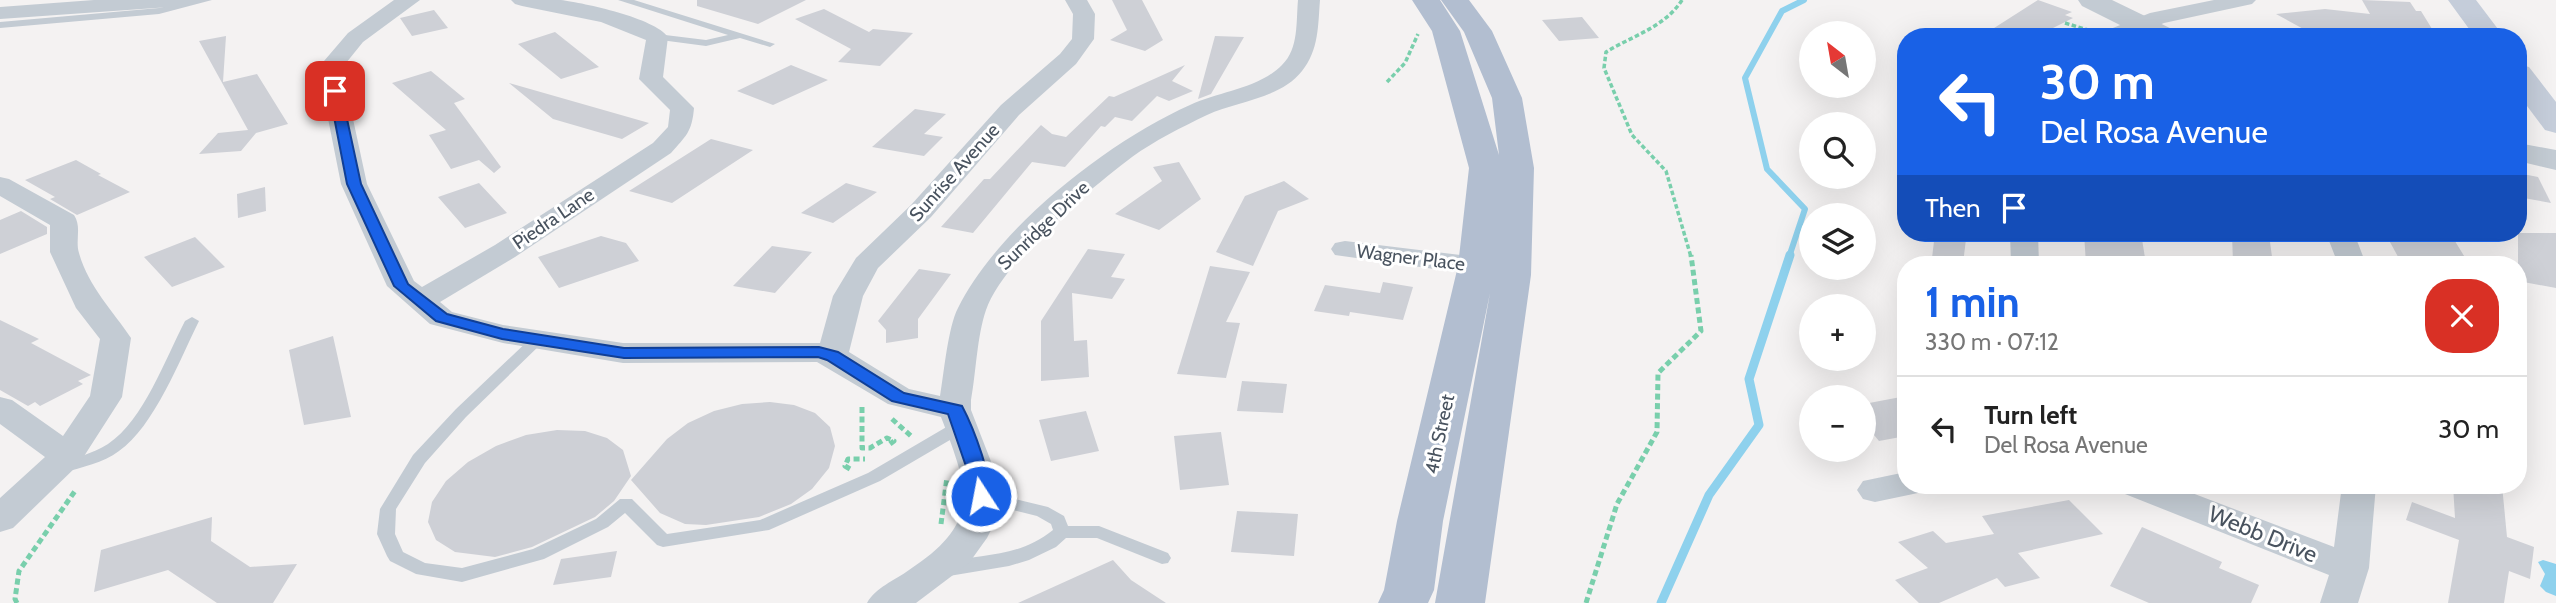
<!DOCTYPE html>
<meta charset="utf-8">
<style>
:root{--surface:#fff;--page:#f6f6f6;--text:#222;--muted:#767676;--line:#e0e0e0;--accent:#1961e6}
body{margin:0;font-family:Cabin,sans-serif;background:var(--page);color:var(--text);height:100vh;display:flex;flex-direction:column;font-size:26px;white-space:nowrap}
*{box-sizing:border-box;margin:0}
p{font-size:23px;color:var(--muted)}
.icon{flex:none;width:38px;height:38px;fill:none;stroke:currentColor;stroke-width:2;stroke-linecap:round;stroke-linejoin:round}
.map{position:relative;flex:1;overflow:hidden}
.side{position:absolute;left:1897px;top:256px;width:630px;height:238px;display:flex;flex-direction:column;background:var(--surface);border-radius:28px;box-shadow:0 7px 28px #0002}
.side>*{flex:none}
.banner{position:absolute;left:1897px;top:28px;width:630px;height:214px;border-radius:28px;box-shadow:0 7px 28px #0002;background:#1961e6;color:#fff;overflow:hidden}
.needle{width:46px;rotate:329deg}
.fabs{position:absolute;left:1799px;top:21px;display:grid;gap:14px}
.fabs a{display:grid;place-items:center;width:77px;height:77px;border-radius:50%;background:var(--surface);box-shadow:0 7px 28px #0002;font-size:35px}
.pin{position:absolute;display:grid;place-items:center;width:60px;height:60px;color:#fff;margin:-30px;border-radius:14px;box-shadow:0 4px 10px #0006}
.me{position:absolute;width:77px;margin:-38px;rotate:349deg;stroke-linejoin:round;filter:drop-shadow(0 0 5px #0008)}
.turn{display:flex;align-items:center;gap:24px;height:147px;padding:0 28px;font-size:32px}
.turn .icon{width:91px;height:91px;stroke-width:2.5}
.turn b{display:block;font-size:49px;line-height:60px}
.then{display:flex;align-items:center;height:66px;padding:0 28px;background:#0003;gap:14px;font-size:26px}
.round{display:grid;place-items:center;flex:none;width:74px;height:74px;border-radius:28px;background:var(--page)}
.overview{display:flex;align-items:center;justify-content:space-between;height:119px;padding:0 28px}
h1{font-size:42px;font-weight:800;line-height:52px;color:var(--accent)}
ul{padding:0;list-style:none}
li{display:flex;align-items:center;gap:21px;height:105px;padding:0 28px;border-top:2px solid var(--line)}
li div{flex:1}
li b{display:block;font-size:26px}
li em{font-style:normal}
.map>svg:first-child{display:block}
</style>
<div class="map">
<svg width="2556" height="603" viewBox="0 0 2556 603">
<rect width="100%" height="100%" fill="#f4f2f2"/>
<path fill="#8ed1ed" d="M2543,560L2556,564V596L2546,592L2540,586L2545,574L2538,562Z"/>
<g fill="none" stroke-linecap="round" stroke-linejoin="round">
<path stroke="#8ed1ed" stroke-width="6" d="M1789,257L1805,209L1767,169L1745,78L1782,11L1804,0"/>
<path stroke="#8ed1ed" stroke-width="9" d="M1661,603L1709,495L1759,425L1749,379L1790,255"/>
</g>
<path fill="#ced0d6" d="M697,0H806L758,24L697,6Z
M1112,0H1142L1163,40L1145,51L1110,40L1127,30Z
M2038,0L2072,12L2065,15L2073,18L2035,37H1980Z
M2362,0L2410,2L2416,11H2421L2437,37H2318L2276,14L2325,9L2370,14Z
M824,9L869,32L873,29L913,33L880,66L838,62L851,49L795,19Z
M434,10L448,28L412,36L400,18Z
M1582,17L1599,38L1559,41L1542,20Z
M555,32L599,67L561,79L518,44Z
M226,36L223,82L257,74L288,124L256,133L241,151L199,154L218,133L248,130L199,41Z
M1215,36L1244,37L1211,94L1198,99Z
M791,65L828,80L773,105L737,91Z
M1185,65L1172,81L1193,91L1169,101L1157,96L1132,121L1115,117L1105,127L1101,126L1065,167L1032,162L973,233L941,227L984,179H990L1041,125L1052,134L1066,137L1109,96L1114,97Z
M431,71L465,99L454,103L501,167L494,173L479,160L451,169L429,135L446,130L392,83Z
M509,83L649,123L622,139L553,119Z
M915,109L946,114L924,134L943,137L924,156L872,147Z
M711,139L753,150L672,203L629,191Z
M76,160L101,174L98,175L130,192L77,215L50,199L55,197L25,180Z
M1179,162L1201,199L1159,230L1115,214L1162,181L1153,167Z
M2518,173L2538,177L2551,203L2518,197Z
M1284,181L1309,199L1278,211L1253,266L1216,252L1245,196Z
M479,183L507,213L465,228L438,197Z
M846,183L877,192L833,223L801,213Z
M265,187L266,211L238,218L237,194Z
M21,211L47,227V234L0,254V220Z
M1935,233H1963V238L1966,239L1963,264L1932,258Z
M2084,233H2141L2146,264H2086Z
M2232,233H2251L2252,239L2270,242L2273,264H2233Z
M2385,233H2450L2469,264H2402Z
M2518,233H2556V288L2518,281Z
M601,236L626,243L639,261L559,288L538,257Z
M195,237L225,267L172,287L144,257Z
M772,246L812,252L775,293L733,286Z
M1088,249L1125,254L1111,277L1125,279L1112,299L1072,293L1074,341L1087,340L1089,377L1041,381V321Z
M1210,266L1250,272L1226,322L1240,323L1226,378L1177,374Z
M919,269L951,274L918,319V338L886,343V330L878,321Z
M1383,282L1413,287L1403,320L1350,312L1349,316L1314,311L1325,285L1380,293Z
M0,320L39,339L31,343L91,375L78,381L83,384L40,406L35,402L28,406L0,390Z
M333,336L351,417L304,425L289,350Z
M1242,381L1287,384L1283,413L1237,411Z
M1906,396V436L1879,441L1864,423V404Z
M770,402L794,405L815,413L830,427L835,446L829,468L812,489L791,504L759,517L706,525L685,524L660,513L631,480L667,439L688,423L714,411L742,404Z
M1086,411L1099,451L1051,461L1039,420Z
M557,430L585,431L607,438L623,450L631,476L614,501L595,517L532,547L495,557L455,552L436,540L428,522L432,502L446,481L468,462L496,446L526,435Z
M1221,432L1229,485L1180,490L1174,436Z
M2453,485H2502L2507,537L2534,547L2530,579L2509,571L2504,603H2448L2459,540L2406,520L2412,502L2455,518Z
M2069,500L2103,534L2018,553L2040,578L2005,587L1997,578L1939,603H1919L1895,580L1928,568L1898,542L1933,531L1946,543L1994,534L1982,516Z
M1237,511L1298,514L1294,556L1231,552Z
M212,517L211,541L250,567L297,564L273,603H217L168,570L94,592L101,550Z
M2142,527L2222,562L2219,568L2259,585L2251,603H2149L2110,586Z
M617,551L611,577L553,585L561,559Z
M1113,560L1131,580L1166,603H1018Z"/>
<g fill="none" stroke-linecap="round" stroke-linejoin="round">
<path stroke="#79cfac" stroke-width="3.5" stroke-dasharray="4.5 2.5" stroke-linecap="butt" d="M1682,0C1665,27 1632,36 1606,52L1604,68L1632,135L1666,171L1691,257
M2065,23L2088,30
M1387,82L1405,63L1418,34"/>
<path stroke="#79cfac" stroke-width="5" stroke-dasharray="6 3.5" stroke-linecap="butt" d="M862,407V448H870L887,438L894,441L890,444
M892,419L911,436
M850,469L845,466L848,459H865
M941,524L947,477
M17,603L15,599L19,571L75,491
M1586,603L1617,504L1657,432L1658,373L1701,331L1691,255"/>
<path fill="#c3cbd3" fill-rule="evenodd" d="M194,0H212L159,14L0,28V22L159,8Z
M618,0H634L775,44L770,47L740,38L706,46L653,39V35L657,34L706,40L728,35Z
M192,317L199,321C180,359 154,427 119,451C103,463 82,467 63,473L57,471L55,467L57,463C75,458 92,454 108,444C144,420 165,359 185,321Z
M537,336L544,340L542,343L466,417L425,463L396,509L395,534L403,552L425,563L462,568L533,549L596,519L620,499H632L667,534L760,520L868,473L955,422H967L969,426L967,430L880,481L769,530L663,547L657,545L625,513L608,527L544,559L462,582L416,574L390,561L387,556L377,534L380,509L413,455L456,409L532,337Z
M982,491L1048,507L1064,516L1068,526H1099L1168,553L1171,558L1168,563L1162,564L1097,538H1066L1056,547L1029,560L1009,566L949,576L943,574L940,569L943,564C983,552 1017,559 1053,530L1051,524L1037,516L976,501L974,497L976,493Z"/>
<path fill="#c3cbd3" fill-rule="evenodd" d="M94,0H195L191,4L184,6L0,19V7Z
M394,0H420L363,42L342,68L367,184L414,281L422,287L495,245L653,143L668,127L670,110L639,79L646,40L601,22L522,6L515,4L511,0C528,0 545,0 561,0C584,3 655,18 668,37L663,77L694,108C692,132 686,136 671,153L515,257L440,302L452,312L503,325L623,343H820L833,296L856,258L911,205L1001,105L1060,54L1072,39L1073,14L1065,0H1087L1095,14L1094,39L1076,64L1019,115L931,217L878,268L863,296L849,352L909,389L940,396C944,373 948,327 958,308C998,227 1109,141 1190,105C1220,91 1258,89 1282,65C1299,49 1296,21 1298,0H1320C1318,25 1319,50 1302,71C1280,99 1237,101 1207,115C1182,127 1154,141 1132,157C1090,189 1003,261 986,310C977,336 976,373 971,400V410L997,477L1000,500L996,520L987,538L969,563L916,603H867C876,587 894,581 909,570C982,522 969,490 941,417L888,404L817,362L623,363L503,343L430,324L387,286L341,184L318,68L348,33Z
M2214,0H2256L2252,4L2164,23L2131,37H2100L2103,32L2150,13Z
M0,177L9,179L74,215C82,227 75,240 79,253C88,286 113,311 131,338L122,397L79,464L13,528L0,532V498L45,457L0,424V397L12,400L63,436L90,396L100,339L76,308L50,252V225L0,196Z
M2010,233H2038L2039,264H2011Z
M2326,233H2354L2366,264H2338Z
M1345,241L1477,257L1487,260L1491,266L1487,272L1477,275L1335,255L1331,249L1335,243Z
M1906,472V485H1923L1918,493L1875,502L1863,499L1857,490L1863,481Z
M2119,485H2171L2334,547L2342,485H2376L2369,568L2358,603H2320L2329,575L2125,494Z"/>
<path fill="#c3cbd3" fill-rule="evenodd" d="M2078,0H2112L2176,31L2179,37H2144L2082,6Z
M2518,143L2556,150V170L2518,161Z"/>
<path fill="#c5cdda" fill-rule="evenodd" d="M2448,0H2476L2504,37H2475Z
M2518,64L2529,67L2556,102V133L2545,130L2518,94Z"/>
<path fill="#b2bed0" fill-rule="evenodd" d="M1412,0H1440L1460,31L1499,155L1492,98L1464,32L1441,0H1469L1492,31L1522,98L1534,168L1531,275L1485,603H1435L1490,293L1443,521L1434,590L1428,603H1378L1384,590L1397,521L1458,266L1469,168L1432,31Z"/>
</g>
<path fill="#1961e6" stroke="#103f96" stroke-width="2" d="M335,87L341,91L361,184L408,284L447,314L503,329L624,348L819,347L838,352L904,393L962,406C971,423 997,485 987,501H974L970,478L948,414L892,401L827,360L818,357L624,358L502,339L436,321L394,286L347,184L329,91Z"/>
<g text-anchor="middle" stroke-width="6" stroke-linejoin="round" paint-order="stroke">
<g font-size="19" fill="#49535f" stroke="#fff">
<text transform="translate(954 172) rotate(-48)" y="7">Sunrise Avenue</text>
<text transform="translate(553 218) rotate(-34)" y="7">Piedra Lane</text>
<text transform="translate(1043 225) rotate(-44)" y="7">Sunridge Drive</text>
<text transform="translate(1411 257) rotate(7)" y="7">Wagner Place</text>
<text transform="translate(1439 434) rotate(-78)" y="7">4th Street</text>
</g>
<g font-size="23" fill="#49535f" stroke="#fff">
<text transform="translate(2263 534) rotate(22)" y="8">Webb Drive</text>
</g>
</g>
</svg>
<div class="fabs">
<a><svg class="needle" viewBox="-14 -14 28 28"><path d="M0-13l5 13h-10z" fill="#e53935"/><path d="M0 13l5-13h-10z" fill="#767676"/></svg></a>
<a><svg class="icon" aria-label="search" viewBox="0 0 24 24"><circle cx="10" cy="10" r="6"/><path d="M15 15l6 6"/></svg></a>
<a><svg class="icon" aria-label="layers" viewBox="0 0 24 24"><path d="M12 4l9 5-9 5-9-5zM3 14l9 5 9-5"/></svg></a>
<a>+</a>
<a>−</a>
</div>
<div class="pin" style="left:335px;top:91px;background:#d93025"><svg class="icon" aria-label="arrive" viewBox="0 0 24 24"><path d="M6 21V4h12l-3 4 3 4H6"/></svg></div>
<svg class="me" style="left:981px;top:496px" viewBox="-20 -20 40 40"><circle r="17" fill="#1961e6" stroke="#fff" stroke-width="3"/><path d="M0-11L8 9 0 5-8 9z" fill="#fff"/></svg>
<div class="banner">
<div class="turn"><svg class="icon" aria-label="left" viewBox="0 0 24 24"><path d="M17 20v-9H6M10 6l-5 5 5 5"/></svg><div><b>30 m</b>Del Rosa Avenue</div></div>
<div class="then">Then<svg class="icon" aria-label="arrive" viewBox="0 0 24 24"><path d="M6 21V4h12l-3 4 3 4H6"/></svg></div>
</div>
<section class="side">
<div class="overview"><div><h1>1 min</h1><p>330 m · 07:12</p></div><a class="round" style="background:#d93025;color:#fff"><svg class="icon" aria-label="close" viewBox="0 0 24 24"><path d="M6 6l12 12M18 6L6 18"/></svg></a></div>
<ul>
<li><svg class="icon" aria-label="left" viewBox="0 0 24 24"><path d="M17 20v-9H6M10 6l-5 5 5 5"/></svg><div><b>Turn left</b><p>Del Rosa Avenue</p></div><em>30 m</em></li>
</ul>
</section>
</div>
